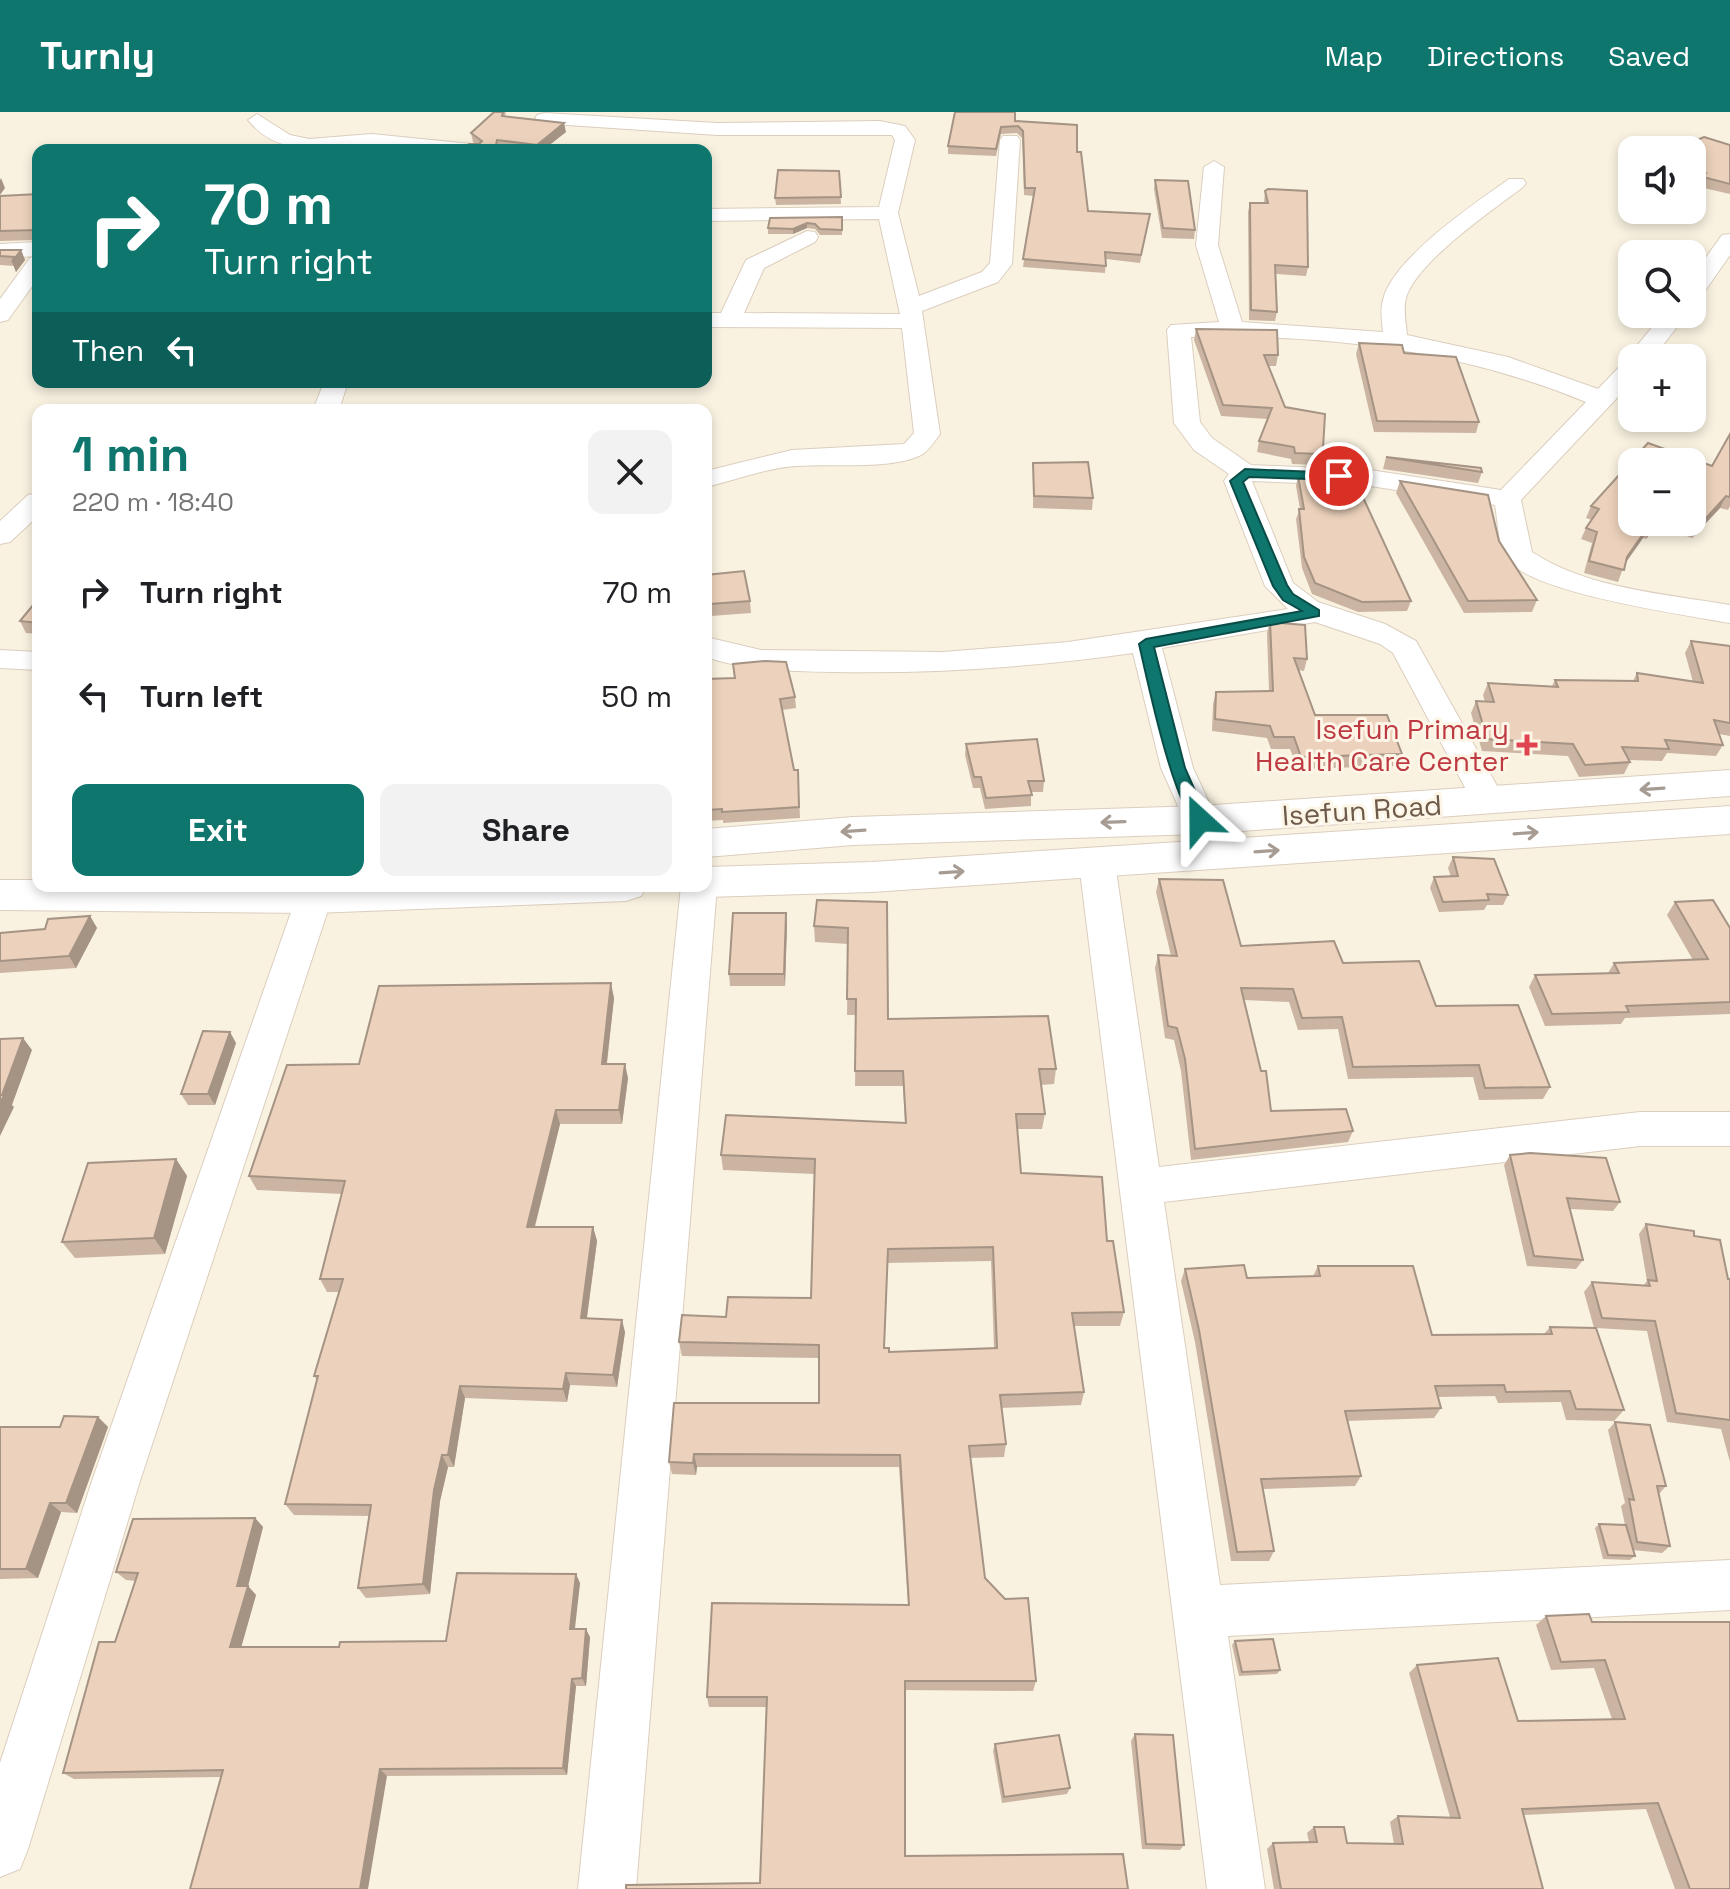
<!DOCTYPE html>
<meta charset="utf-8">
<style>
:root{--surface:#fff;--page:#f2f2f2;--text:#202124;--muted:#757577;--accent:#0f766e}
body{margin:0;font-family:"Space Grotesk",sans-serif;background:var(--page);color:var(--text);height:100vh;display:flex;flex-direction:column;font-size:30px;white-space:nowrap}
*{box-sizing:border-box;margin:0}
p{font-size:26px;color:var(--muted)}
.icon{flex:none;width:44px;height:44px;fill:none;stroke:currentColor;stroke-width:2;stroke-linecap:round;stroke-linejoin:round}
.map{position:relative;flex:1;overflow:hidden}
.panel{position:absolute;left:32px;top:292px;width:680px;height:488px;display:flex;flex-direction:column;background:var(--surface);border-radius:16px;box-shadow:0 4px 12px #0003}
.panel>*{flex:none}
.hud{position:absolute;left:32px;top:32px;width:680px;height:244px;border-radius:16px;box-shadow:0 4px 12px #0003;background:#0f766e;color:#fff;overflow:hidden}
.tools{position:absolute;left:1618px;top:24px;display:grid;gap:16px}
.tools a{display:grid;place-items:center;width:88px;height:88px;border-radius:16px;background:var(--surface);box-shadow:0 4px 12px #0003;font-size:40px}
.pin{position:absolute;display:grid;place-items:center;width:68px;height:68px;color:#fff;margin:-34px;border:4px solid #fff;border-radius:50%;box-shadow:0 2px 8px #0007}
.me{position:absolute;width:88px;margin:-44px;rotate:336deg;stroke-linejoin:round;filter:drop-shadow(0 0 6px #0008)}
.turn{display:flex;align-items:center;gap:28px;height:168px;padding:0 40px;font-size:36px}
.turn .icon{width:104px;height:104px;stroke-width:2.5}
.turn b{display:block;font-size:56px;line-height:68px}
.then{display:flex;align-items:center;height:76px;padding:0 40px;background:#0003;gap:16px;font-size:30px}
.round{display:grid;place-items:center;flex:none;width:84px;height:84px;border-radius:16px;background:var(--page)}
.overview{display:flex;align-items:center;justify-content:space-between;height:136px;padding:0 40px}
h1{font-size:48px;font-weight:700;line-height:60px;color:var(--accent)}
.action{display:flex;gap:16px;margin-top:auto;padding:16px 40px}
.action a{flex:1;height:92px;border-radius:16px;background:var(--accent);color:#fff;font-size:32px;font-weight:700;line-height:92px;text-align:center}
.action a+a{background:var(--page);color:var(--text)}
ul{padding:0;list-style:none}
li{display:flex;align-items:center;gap:24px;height:104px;padding:0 40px}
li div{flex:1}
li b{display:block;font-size:30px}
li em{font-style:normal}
header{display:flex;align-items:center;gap:48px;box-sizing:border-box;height:112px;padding:0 40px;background:var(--accent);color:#fff}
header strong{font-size:38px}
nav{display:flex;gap:44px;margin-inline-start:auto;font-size:28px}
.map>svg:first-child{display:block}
</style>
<header>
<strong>Turnly</strong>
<nav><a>Map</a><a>Directions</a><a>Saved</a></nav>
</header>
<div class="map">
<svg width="1730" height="1777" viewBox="0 0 1730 1777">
<rect width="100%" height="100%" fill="#f9f2e1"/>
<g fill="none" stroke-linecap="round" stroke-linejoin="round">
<defs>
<path id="minor" d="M544,1L717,11L880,9L905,14L915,28L898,101L919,184L982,160L990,151L1000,28L1003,24H1017L1020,28L1012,152L998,170L922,199L940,322C935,329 927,341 919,344C888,358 831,351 796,354C766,356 735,368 706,375V359L792,338L904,332L914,321L902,216L706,215V201H721L746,148L807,119L815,120L818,125L815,130L764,156L744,201L900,202L879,107L706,109V97L879,95L895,28L892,23H717L537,11L535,7L537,3Z
M257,2L290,23L309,27L372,22L471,32L481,38C445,38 411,36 375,34C329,32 282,50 248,8Z
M1214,49L1224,55L1218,133L1242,210L1383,220C1382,209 1380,198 1383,188C1392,147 1475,91 1509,67H1523L1526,71L1523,75C1493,98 1416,150 1406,186C1403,198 1406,211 1407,223L1508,245L1598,277L1623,251L1630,249L1628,246L1631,241L1663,202H1687L1653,246H1632V270L1521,388L1532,440C1588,477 1666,482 1730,493V511C1686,503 1530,481 1507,447C1498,434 1498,409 1495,393L1370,374L1252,369L1293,471L1318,490L1385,512L1416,529L1506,690L1501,698L1489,701L1477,698L1393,541L1380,532L1315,510L1162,536L1193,656L1217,708L1212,716L1200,720L1188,716L1161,656L1133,541C1033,555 934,562 833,560C790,559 747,559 706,545V525L761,538L943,540L1068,530L1288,497L1265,474L1224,369L1229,362L1194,338L1174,311L1167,218L1171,213L1219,210L1196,133L1204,55ZM1191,225C1328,222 1459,238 1586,290L1501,378L1370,358L1251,353L1212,326L1200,310Z
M1730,122V143L1700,186L1692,188V165L1722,123Z
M38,130V144L0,146V132Z
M38,144V166L8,208L0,210V187L30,146Z
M324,270H348L339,298H313Z
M38,381V404L10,430L0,432V409L28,383Z
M0,538L38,540V558L0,556Z
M1097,739L1109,742L1115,751L1159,1055L1640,1000H1730V1034H1640L1164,1090L1220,1473L1730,1448V1498L1228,1524L1265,1777H1207L1079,751L1085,742Z
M706,763L712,765L717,774L636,1777H578L681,774H706Z
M317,774L327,777L332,786L140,1369L28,1737L20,1757L0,1765V1651L92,1369L296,786L301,777Z"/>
<path id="tertiary" d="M1730,658V684L1200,722L853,733L706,745V717L853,705L1200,694Z
M1730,694V722L872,780L706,785L691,780L688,774H706V755L872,750Z
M0,768H38V774H647L641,784L626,789L314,801L0,798Z"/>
</defs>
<use href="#minor" stroke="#dccebe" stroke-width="2"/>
<use href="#tertiary" stroke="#dccebe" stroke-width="2"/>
<use href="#minor" fill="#fff" fill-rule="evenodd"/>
<use href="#tertiary" fill="#fff" fill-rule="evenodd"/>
</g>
<path fill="#cbb5a2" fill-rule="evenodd" d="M503,0H506L505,4L566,20L543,38H468L476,32L473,30L471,21Z
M1015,9L1077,40L1088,99L1150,102L1140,151L1106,147L1105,161L1023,155L1033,84L1024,83L1022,26L1017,21L1001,22L996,44L948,42V34Z
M1730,33V82L1699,75L1700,71L1692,68V38Z
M839,59L841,92L776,93L775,86Z
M1155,68L1195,118L1194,127L1162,126L1154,77Z
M1265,79L1308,155L1306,164L1276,162L1277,200L1275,209L1249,208L1248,100L1250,91H1264Z
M38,82V152L36,128L0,129V84Z
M842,105V123H820L815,117L807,116L793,122H768V116Z
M0,138H21L25,148L16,160L14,154L0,153Z
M38,189V205H37L33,196Z
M1196,217L1278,243L1276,254H1268L1285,295L1323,337L1344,343L1341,354L1292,352L1291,347L1257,340L1259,329L1268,307L1221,304L1194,228Z
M1359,231L1479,310L1476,321L1374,320L1356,242Z
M1730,322V394L1728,398L1720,396L1692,426L1658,413L1646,427L1643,426L1625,451L1618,470L1584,461L1592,431L1581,427L1586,416L1592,408L1586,406L1591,394L1648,331L1712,354ZM1632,350H1692V410H1632Z
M1386,345L1482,360L1478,371L1383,357Z
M1033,351L1093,386L1092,398L1033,396Z
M1298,364L1411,489L1407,499L1358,500L1312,482L1302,456L1296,407L1300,397L1296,374Z
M1400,369L1537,488L1532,500L1464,501L1396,381Z
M706,463L750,489L751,501L711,504L706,477Z
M38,487V522L26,521L20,509Z
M1270,509L1281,511L1307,547L1304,559L1298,558L1315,603L1402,642L1398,654L1298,657L1290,637H1271L1267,626L1212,619L1213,592L1216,580L1269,579L1267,521Z
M1691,529L1730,534V624L1719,622L1723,633L1716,644L1667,641L1662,649L1629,648L1630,650L1624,662L1579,665L1568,644L1482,639L1471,601L1476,589L1485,590L1483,583L1488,571L1552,574L1555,568L1633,569L1637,561L1693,570L1685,541Z
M733,552L795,585L796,596L782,598L794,658H798L800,706L723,711V708L706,709V567L734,566Z
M966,632L1044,669L1043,680H1031V694L985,697L980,676H973L965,643Z
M1453,745L1508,783L1503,793H1487L1484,798L1439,800L1430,776L1434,765H1451L1448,756Z
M1159,767L1241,834L1343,851L1436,894L1550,975L1543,987L1479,988L1473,965L1348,967L1338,917L1298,918L1289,890L1244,888L1271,999L1353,1019L1348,1030L1191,1048L1181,959L1174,928L1165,926L1155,856L1158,843L1171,844L1156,780Z
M887,790L888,907L1056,957L1054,972L1041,973L1045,1002L1042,1017H1017L1021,1061L1107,1129L1124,1200L1120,1214H1074L1084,1280L1081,1293L1001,1296L1006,1332L1004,1345L970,1346L985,1466L1036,1569L1033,1579L905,1578L760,1771L766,1595H709L707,1585L908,1493L899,1355H697L696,1363L672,1362L669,1350L819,1291V1246L682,1244L679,1230L726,1205L811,1186L814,1062L723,1058L721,1043L905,1011L903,974H855L856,903H847L848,832L815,830L814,814ZM991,1149L994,1236L889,1240L884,1236L887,1151Z
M1675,790L1730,816V902L1625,906L1621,912L1545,914L1529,875L1535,863L1608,861L1614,851L1693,848L1667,803Z
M90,804L97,816L76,856L0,861V821L45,817Z
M787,813L785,874H730L729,862Z
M614,886L607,952L628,966L622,1012H560L535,1115H593L597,1129L587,1206L625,1220L617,1275L570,1273L567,1290L465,1286L454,1355H448L440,1389L430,1482L366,1486L358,1476L369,1404L294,1403L285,1392L317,1268L314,1264L339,1180H327L320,1167L342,1082L257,1078L249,1064L359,952Z
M236,931L215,993H188L181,982Z
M1510,1043L1620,1090L1613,1099L1570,1097L1583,1148L1576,1157L1527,1154L1504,1053Z
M176,1047L187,1064L165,1142L75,1146L62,1130Z
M1646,1112L1694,1124L1728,1167H1730V1350L1721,1317L1667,1310L1647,1219L1596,1216L1624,1298L1614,1309L1566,1308L1561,1290L1498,1291L1495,1284L1438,1285L1441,1296L1434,1306L1347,1309L1361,1364L1355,1374L1263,1377L1274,1439L1269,1449H1231L1195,1230L1181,1169L1185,1157L1247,1166L1313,1164L1318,1154L1432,1223L1544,1222L1550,1215L1594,1216L1584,1180L1592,1170L1643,1174L1647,1169L1639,1122Z
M98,1305L108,1315L77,1401L61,1400L38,1466L0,1467V1315H60Z
M1615,1310L1666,1374L1659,1382L1670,1434L1662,1441L1633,1438L1635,1444L1630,1448L1603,1447L1595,1416L1599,1412L1625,1413L1621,1394L1625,1391L1608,1318Z
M255,1406L263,1415L248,1474L256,1483L241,1535H339L446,1529L580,1471L574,1517L590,1525L586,1574H576L567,1663L221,1665L74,1667L63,1661L115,1530L136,1469L126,1468L116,1460Z
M1546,1504L1592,1510L1730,1777H1675L1646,1697L1523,1703L1543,1777H1274L1267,1737L1273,1731L1309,1730L1307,1721L1314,1715L1347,1731L1394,1732L1390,1710L1398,1704L1450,1705L1409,1561L1417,1553L1518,1609L1612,1607L1594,1556L1551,1558L1536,1513Z
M1235,1529L1280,1558L1277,1562L1239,1564L1232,1533Z
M1135,1622L1184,1733L1180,1738L1142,1737L1131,1629Z
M995,1632L1070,1676L1067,1682L1002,1691L993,1639Z"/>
<path fill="#a59384" d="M564,11L566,20L543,38H538L537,33Z
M1,66L5,76L0,83V68Z
M807,111V116L793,122V117Z
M21,138L25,148L16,160L12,150Z
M1726,384L1720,396L1692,426L1698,415Z
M1656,410H1659L1646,427L1651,416Z
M1648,415L1643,426L1622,456L1627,445Z
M786,801L787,813L785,874L784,862Z
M90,804L97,816L76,856L69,844Z
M611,871L614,886L605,966L602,952Z
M230,920L236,931L215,993L208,982Z
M23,926L32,938L12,993L14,995L0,1024V992L2,983Z
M625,952L628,966L622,1012L619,998Z
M556,998L560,1012L531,1129L527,1115Z
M176,1047L187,1064L165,1142L154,1126Z
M593,1115L597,1129L585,1219L581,1206Z
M622,1208L625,1220L617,1275L613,1263Z
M566,1261L570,1273L567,1290L563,1277Z
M460,1274L465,1286L454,1355L448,1343Z
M98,1305L108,1315L77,1401L66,1391Z
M694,1342L697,1355L696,1363L693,1351Z
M442,1343L448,1355L440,1389L430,1482L423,1472L434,1378Z
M50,1391L61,1400L38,1466L26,1457Z
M255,1406L263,1415L246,1482L237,1474Z
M576,1462L580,1471L574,1525L570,1517Z
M248,1474L256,1483L239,1543L230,1535Z
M586,1517L590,1525L586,1574L582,1566Z
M572,1567L576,1574L567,1663L563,1656Z
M380,1657L387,1664L368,1777H360Z"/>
<path fill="#ecd2bc" stroke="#a59384" stroke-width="2" fill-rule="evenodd" d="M494,0H503L502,4L564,11L537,33L497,28L495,38H468L469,32H479L482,29L471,21Z
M955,0H1015V9L1077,13V40H1081L1088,99L1150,102L1141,143L1105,140L1106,154L1023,147L1035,76H1025L1023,19L1018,14L1001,15L996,37L948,34Z
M1704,25L1730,33V72L1703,65L1706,61L1692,57V38H1673Z
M616,36H651V38H615Z
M778,58L839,59L841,85L775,86Z
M1155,68L1188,69L1195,118L1163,116Z
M1268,77L1307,79L1308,155L1275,153L1277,200L1251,198L1250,91H1268L1265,79Z
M38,82V149H37L36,118L0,119V84Z
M842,105V118L820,117L815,112L807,111L793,117L768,116L770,106Z
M0,138H21L12,150L14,145L0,144Z
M1196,217L1277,218L1278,243H1264L1285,295L1325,302L1323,337L1343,340L1344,343L1295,341L1294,335L1259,329L1272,296L1223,293Z
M1359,231L1402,233L1404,241L1456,245L1479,310L1377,309Z
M1730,322V385L1726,384L1698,415L1685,410H1692V350H1632V410H1656L1651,416L1648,415L1627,445L1624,458L1589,449L1597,420L1586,416L1599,397L1591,394L1648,331L1712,354Z
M1386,345L1481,356L1482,360Z
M1088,350L1093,386L1034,384L1033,351Z
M1298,364L1354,366L1411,489L1362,490L1315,471L1304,445L1299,397H1304Z
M1400,369L1488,383L1499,429L1537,488L1468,489Z
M744,459L750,489L710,492L706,472V463Z
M38,487V511L20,509Z
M1280,508L1281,511L1305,513L1307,547L1294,546L1315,603H1387L1402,642L1301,645L1294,625H1274L1270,614L1215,607L1216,580L1273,579L1270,509Z
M1691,529L1730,534V611L1714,608L1723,633L1665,628L1669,637L1622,635L1630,650L1585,653L1573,632L1487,627L1476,589L1494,590L1488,571L1558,575L1555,568L1638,569L1637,561L1703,571Z
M765,549L786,550L795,585L780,587L794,658H798L799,695L722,700V697L706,698V567L735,566L733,552Z
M1037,627L1044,669H1028L1032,683L986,686L981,665H974L966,632Z
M1453,745L1494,747L1508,783L1487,782L1489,788L1443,790L1434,765L1458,764Z
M1159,767L1223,768L1241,834L1334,829L1343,851L1419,849L1436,894L1518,893L1550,975L1485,976L1479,953L1353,955L1342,905L1302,906L1293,877L1241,876L1261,959H1266L1271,999L1346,997L1353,1019L1195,1037L1185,947L1177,916L1168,914L1158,843L1177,844Z
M817,788L887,790L888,907L1048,904L1056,957H1039L1045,1002H1016L1021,1061L1102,1065L1107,1129H1113L1124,1200L1072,1201L1084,1280L1000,1283L1006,1332L969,1334L985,1466L1005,1487L1028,1486L1036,1569H905V1744L1123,1742L1128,1777H626V1773L760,1771L767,1585H707L712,1491L909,1493L900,1343L694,1342L693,1351L669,1350L674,1291H819V1233L679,1230L682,1203L726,1205L728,1185L811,1186L815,1047L721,1043L726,1003L906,1011L903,959H855L856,887H847L848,816L814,814ZM993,1135L997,1236L889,1240V1236H884L888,1137Z
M1713,788L1730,816V890L1626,894L1629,900L1552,902L1535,863L1619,861L1614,851L1708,847L1675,790Z
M733,801H786L784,862H729Z
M90,804L69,844L0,849V821L45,817L48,807Z
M611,871L602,952H625L619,998H556L527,1115H593L581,1206L622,1208L613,1263L566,1261L563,1277L460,1274L448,1343H442L434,1378L423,1472L358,1476L371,1393L285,1392L318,1264H314L343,1167H320L345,1069L249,1064L287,953L359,952L379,874Z
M203,919L230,920L208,982H181Z
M23,926L2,983H4L0,992V927Z
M1530,1041L1606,1046L1620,1090L1567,1086L1583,1148L1534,1144L1510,1043Z
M176,1047L154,1126L62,1130L88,1051Z
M1646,1112L1694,1119V1124L1720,1128L1728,1167H1730V1308L1676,1301L1655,1209L1602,1206L1592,1170L1650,1174L1648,1168L1657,1169Z
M1244,1153L1247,1166L1320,1164L1318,1154H1413L1432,1223L1552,1222L1550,1215L1596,1216L1624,1298L1576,1297L1570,1279L1506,1280L1504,1273L1435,1274L1441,1296L1345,1299L1361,1364L1261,1367L1274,1439L1237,1440L1199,1218L1185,1157Z
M64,1304L98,1305L66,1391H50L26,1457H0V1315H60Z
M1615,1310L1650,1313L1666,1374H1657L1670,1434L1637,1430L1629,1387L1634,1388Z
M255,1406L237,1474H248L230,1535H339L340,1530L446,1529L457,1461L576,1462L570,1517H586L582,1566L572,1567L563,1656L380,1657L360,1777H190L223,1658L63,1661L99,1530H115L138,1461L116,1460L133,1407Z
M1599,1412L1626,1413L1635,1444L1608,1443Z
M1589,1502L1592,1510H1730V1777H1690L1658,1691L1522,1697L1543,1777H1281L1273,1731L1317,1730L1314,1715H1344L1347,1731L1403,1732L1398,1704L1460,1706L1417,1553L1498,1546L1518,1609L1625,1607L1605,1548L1561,1550L1546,1504Z
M1273,1527L1280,1558L1242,1560L1235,1529Z
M1135,1622L1173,1623L1184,1733L1146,1732Z
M1059,1623L1070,1676L1004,1685L995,1632Z"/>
<defs><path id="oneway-shaft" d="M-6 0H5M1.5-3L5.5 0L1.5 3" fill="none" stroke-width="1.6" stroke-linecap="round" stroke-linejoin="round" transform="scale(2)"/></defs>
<g stroke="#a79c93">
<use href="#oneway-shaft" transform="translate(1652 677) rotate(176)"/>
<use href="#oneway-shaft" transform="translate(1113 710) rotate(178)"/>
<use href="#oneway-shaft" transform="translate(853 719) rotate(176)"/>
<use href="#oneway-shaft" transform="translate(1526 721) rotate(-4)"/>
<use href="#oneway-shaft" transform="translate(1267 739) rotate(-4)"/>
<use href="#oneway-shaft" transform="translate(952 760) rotate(-4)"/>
</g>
<path fill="#0f766e" stroke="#0a4d48" stroke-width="2" d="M1245,357L1339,361L1345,364L1339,368L1249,365L1243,370L1287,473L1293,482L1319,498V504L1154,535L1185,656L1208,708L1200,713C1175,705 1146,561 1139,532L1146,527L1302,499L1283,488L1273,474L1230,369Z"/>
<path fill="#e0444e" stroke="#fdf6e7" stroke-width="3" d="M1523 621h8v8h8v8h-8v8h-8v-8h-8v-8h8z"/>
<g text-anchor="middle" stroke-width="6" stroke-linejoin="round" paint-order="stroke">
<g font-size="28" fill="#be3a42" stroke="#fdf6e7" text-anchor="end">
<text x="1509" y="627">Isefun Primary<tspan x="1509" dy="32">Health Care Center</tspan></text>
</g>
<g font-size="28" fill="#6d5a4b" stroke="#fdf6e7">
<text transform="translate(1362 698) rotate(-4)" y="10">Isefun Road</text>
</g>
</g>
</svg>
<div class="tools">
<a><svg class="icon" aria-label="sound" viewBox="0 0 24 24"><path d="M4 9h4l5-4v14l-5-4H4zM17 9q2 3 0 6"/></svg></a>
<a><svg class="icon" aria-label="search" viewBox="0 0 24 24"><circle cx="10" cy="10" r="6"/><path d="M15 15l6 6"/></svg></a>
<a>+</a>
<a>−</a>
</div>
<div class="pin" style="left:1339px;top:364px;background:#d93025"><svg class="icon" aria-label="arrive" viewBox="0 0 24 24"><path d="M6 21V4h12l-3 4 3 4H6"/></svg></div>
<svg class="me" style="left:1200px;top:708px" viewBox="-20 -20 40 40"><path d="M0-17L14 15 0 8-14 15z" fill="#0f766e" stroke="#fff" stroke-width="4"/></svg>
<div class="hud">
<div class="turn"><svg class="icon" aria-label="right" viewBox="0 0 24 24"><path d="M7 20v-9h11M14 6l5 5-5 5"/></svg><div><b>70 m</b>Turn right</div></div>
<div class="then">Then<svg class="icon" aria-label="left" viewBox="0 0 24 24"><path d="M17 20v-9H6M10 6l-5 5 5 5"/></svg></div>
</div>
<section class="panel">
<div class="overview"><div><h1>1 min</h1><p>220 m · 18:40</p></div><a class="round"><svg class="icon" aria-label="close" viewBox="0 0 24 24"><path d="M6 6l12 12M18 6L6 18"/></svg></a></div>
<ul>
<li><svg class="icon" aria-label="right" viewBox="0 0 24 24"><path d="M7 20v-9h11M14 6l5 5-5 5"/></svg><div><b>Turn right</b></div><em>70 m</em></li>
<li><svg class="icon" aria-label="left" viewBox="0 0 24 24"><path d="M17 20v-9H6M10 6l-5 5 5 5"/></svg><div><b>Turn left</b></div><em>50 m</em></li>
</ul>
<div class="action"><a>Exit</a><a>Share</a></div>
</section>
</div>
